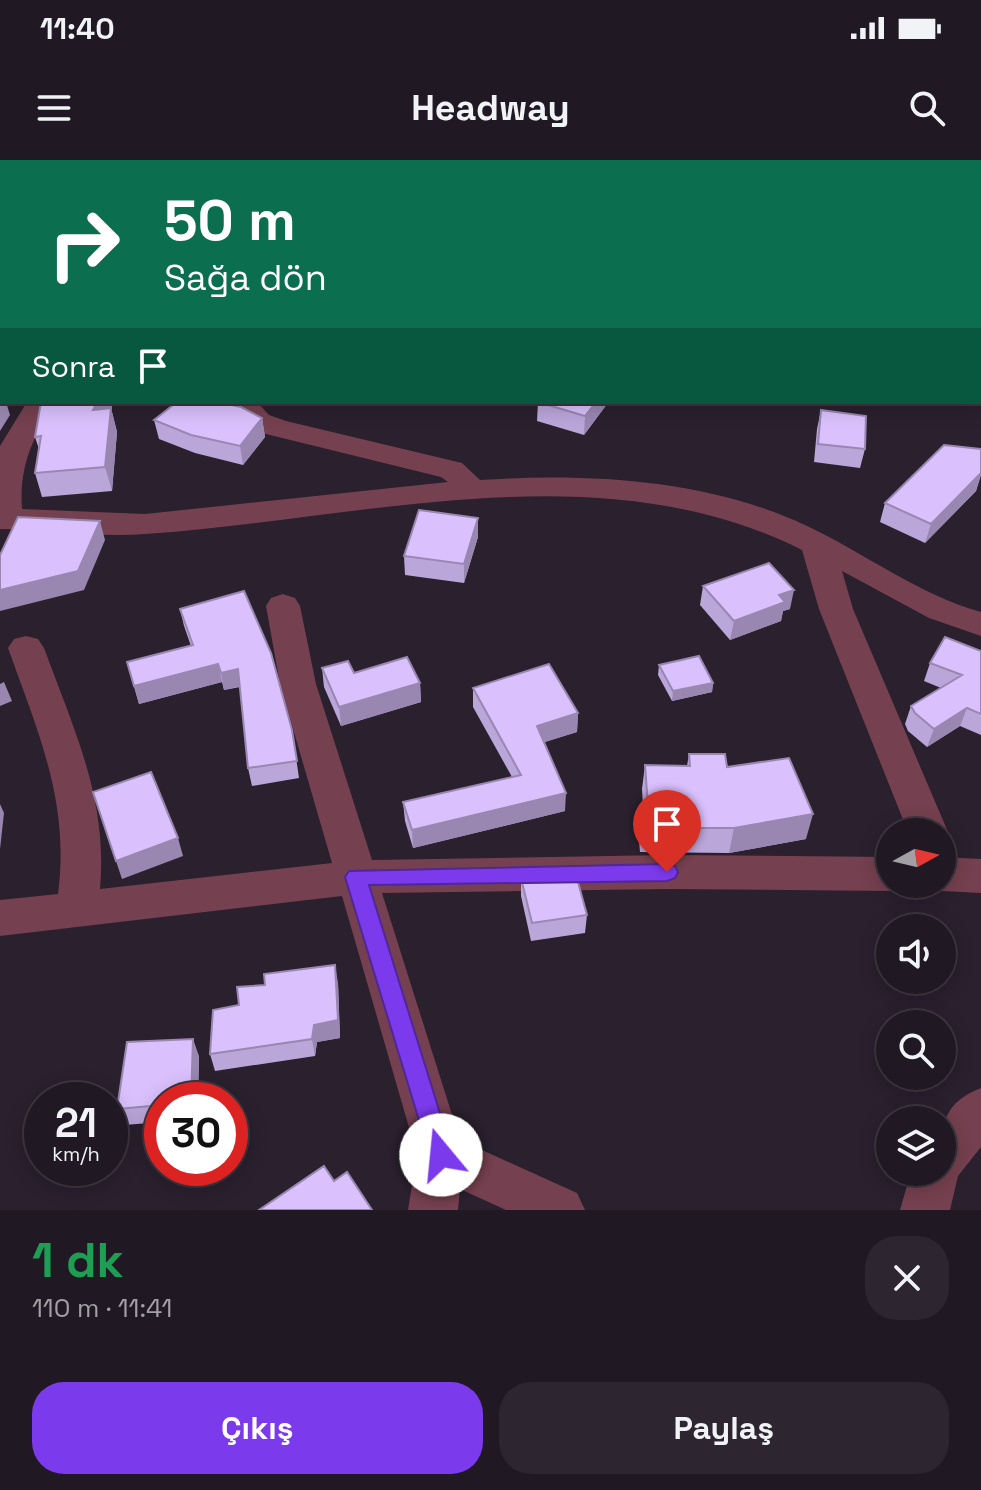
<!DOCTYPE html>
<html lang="tr">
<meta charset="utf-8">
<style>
:root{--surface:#201822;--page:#2d252f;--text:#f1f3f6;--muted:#a2a0a5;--line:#3d3740;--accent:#7c3aed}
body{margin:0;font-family:"Space Grotesk",sans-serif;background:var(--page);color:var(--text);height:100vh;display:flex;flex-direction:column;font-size:30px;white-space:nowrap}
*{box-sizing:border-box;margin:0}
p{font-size:26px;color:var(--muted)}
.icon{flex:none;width:44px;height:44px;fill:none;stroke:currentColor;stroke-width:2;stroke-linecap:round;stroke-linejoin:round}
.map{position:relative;height:1050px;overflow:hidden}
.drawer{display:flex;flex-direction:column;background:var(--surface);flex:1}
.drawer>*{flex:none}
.top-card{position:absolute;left:0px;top:0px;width:982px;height:244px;box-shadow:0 4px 20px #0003,0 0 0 2px var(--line);background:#0b6e4f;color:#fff;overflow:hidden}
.needle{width:52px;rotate:82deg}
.tools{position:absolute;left:876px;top:658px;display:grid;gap:16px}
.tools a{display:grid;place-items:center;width:80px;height:80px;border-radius:50%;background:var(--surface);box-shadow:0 4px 20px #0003,0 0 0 2px var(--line);font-size:40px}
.speed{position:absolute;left:24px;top:922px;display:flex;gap:16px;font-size:40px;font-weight:700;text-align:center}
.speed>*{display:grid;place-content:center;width:104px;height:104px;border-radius:50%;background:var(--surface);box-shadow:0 4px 20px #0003,0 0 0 2px var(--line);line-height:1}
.speed small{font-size:20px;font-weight:400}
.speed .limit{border:12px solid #d22;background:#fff;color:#111}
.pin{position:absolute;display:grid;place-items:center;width:68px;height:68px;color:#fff;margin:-82px -34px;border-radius:50% 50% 50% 0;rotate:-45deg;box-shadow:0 0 8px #0007}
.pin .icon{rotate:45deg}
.me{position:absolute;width:88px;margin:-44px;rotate:343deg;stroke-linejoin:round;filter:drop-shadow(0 0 6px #0008)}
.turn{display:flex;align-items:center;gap:28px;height:168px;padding:0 32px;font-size:36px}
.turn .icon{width:104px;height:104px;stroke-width:2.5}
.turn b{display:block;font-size:56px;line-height:68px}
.then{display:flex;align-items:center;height:76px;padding:0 32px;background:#0003;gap:16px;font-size:30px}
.round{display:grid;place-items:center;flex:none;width:84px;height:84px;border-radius:32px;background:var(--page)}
.overview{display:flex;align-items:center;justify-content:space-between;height:136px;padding:0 32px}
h1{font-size:48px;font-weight:700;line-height:60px;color:#1e9e55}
.primary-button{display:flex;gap:16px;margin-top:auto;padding:16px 32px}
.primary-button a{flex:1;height:92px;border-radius:32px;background:var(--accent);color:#fff;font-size:32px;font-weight:700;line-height:92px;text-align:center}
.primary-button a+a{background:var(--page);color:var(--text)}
.status{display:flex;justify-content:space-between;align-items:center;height:56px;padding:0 40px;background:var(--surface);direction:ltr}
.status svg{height:22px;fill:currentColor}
header{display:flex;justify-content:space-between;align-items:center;height:104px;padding:0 32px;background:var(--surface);font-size:36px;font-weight:700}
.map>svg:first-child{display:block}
</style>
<div class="status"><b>11:40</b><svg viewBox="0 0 49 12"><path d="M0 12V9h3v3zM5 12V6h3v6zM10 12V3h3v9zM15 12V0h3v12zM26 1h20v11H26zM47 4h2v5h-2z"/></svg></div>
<header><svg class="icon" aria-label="menu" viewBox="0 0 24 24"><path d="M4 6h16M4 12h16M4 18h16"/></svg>Headway<svg class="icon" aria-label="search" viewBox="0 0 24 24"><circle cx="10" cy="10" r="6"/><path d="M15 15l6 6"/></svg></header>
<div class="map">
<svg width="981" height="1050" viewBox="0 0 981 1050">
<rect width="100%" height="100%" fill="#2a202e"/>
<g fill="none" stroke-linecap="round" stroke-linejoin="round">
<path fill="#75404f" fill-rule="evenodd" d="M981,19V34H980V19Z
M0,90H2V106H0Z
M980,97L981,98V117L980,116Z
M27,242H56C33,276 19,306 22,349L145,354L448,322L441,317L266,274L249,267L227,242H257L269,255L286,261L462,303L480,320C588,313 706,319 805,365C863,392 919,435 981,452V476L929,458L842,411L853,449L948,672L942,683V672H908L819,449L802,390C598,288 361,360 145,374C97,378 48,369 0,369V286Z
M283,434L295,438L300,446L316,524L372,700L667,695L890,697V724H905L890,731L667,729L382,733L460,980L577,1033L585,1050H506L460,1029L458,1050H408L417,995L342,736L0,776V740L58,734C70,642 38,572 8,488L14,479L26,476L38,479L44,488C74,570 108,639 100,729L332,703L280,524L266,446L271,438Z
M942,697L981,699V733L942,731L928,726L942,724Z
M981,928V987L958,1016L950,1050H900L911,1012H942C942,972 937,945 981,928Z"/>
</g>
<path fill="#bba6da" d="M0,22H2V77H0Z
M41,242H114L111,248L117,272L112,331L42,337L35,313L39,289L35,277Z
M538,242L607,244L584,275L537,261Z
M821,250L865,289L860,308L814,302L817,269Z
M262,258L265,277L243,305L195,293L159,279L154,260Z
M981,289V315L976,331L925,383L880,362L885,343Z
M478,377L464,423L405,415L404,396Z
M703,426L790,449L783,451L781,461L730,480L700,445Z
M180,449L292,570L299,618L252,626L248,608L240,527L224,530L222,522L139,544L127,502L191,486L184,466Z
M981,491V575L960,566L927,587L908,571L905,564L911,546L941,528L924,521L930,503Z
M659,505L713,523L712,532L672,541L658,515Z
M322,508L420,523L421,542L341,566L324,527Z
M473,528L578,553L577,572L544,582L565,651L413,688L405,661L403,642L512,617L473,547Z
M689,594L727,607L806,679L729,693L640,692L638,670L641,646H643L642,629L645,605L687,606Z
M521,718L587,755L585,773L531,781L521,736Z
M338,823L340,878L317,882L315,896L215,911L210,894Z
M199,896L198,940H162V962L124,965L117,949Z"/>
<path fill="#9987b1" d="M2,177V194L0,195V178Z
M2,234V242H6L10,255L0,271V237Z
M97,242H114L99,273L93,250Z
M596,242H608L607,244L584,275L585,256Z
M111,248L117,272L112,331L105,307Z
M262,258L265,277L243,305L240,286Z
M981,313L976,331L925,383L931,364Z
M478,358V377L464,423V404Z
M100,361L105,380L84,430L0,451V430Z
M794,430L790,449L783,451L781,461L730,480L734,461L779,435Z
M218,504L222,522L139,544L134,526Z
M238,509L242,526L224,530L221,513Z
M4,522L12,541L0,546V524Z
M420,523L421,542L341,566L339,547Z
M713,523L712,532L672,541L673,531Z
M967,548L960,566L927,587L934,569Z
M578,553L577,572L536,585L537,566Z
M566,633L565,651L413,688L412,670Z
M0,644L4,653L0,689Z
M813,654L806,679L729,693L734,668Z
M178,678L183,696L122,719L116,701Z
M335,805L338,823L340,878L317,882L315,896L312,879L314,865Z
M193,879L199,896L198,940H191Z"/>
<path fill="#dac1fd" stroke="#9987b1" stroke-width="2" d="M67,0H106L105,2H65Z
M0,22H2V59H0Z
M0,139H2V177L0,178Z
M41,242H97L93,250L111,248L105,307L35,313L41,276L35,277Z
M177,242H218L241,247L262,258L240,286L191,275L154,260Z
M538,242H596L585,256Z
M821,250L866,256L865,289L818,284Z
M944,285L981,289V313L931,364L885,343Z
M419,350L478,358L464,404L404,396Z
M18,357L100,361L78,411L0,430V395Z
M769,403L794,430L779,435L785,442L734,461L703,426Z
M244,431L271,493L292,570L297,601L248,608L238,509L221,513L218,504L134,526L127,502L193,485L180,449Z
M945,477L981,491V554L967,548L934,569L915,553L911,546L962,515L930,503Z
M699,496L713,523L673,531L659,505Z
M407,497L420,523L339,547L322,508L348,501L354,513Z
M549,504L578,553L537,566L566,633L412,670L403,642L521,615L473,528Z
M689,594H725L727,607L789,598L813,654L734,668H643L641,646H648L645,605L690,606Z
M151,612L178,678L116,701L93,632Z
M576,715L587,755L532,763L521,718Z
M335,805L338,860L314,865L312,879L210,894L213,850L239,845L237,827L265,825L264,814Z
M193,879L191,940H162V945L117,949L127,882Z
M324,1006L334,1021L347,1012L372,1050H259Z"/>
<path fill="#7c3aed" stroke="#51269a" stroke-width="2" d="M667,704L675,706L678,712L675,718L667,721L369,725L453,995L449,1003L441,1007L432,1003L345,717L349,711Z"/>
</svg>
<div class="tools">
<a><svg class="needle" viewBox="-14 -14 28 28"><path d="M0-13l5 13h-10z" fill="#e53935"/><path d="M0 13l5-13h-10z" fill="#a2a0a5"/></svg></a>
<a><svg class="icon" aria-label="sound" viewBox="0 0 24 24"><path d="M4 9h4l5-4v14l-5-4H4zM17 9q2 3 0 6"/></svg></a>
<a><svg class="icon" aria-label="search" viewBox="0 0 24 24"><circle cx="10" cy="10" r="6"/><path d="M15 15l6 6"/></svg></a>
<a><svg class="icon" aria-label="layers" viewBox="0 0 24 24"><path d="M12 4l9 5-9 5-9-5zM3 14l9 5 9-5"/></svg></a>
</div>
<div class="speed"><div>21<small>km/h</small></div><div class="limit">30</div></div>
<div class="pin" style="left:667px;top:712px;background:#d93025"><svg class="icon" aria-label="arrive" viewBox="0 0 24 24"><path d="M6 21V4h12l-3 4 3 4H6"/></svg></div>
<svg class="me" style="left:441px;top:995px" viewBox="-20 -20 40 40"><circle r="19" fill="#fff"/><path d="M0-13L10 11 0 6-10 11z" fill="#7c3aed"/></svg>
<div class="top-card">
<div class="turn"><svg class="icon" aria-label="right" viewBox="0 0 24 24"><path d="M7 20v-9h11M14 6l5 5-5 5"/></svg><div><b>50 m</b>Sağa dön</div></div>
<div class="then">Sonra<svg class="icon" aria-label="arrive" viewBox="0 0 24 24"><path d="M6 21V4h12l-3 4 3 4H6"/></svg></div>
</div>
</div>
<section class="drawer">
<div class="overview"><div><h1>1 dk</h1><p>110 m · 11:41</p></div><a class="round"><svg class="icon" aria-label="close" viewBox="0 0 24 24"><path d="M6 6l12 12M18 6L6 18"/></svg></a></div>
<div class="primary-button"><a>Çıkış</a><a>Paylaş</a></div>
</section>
